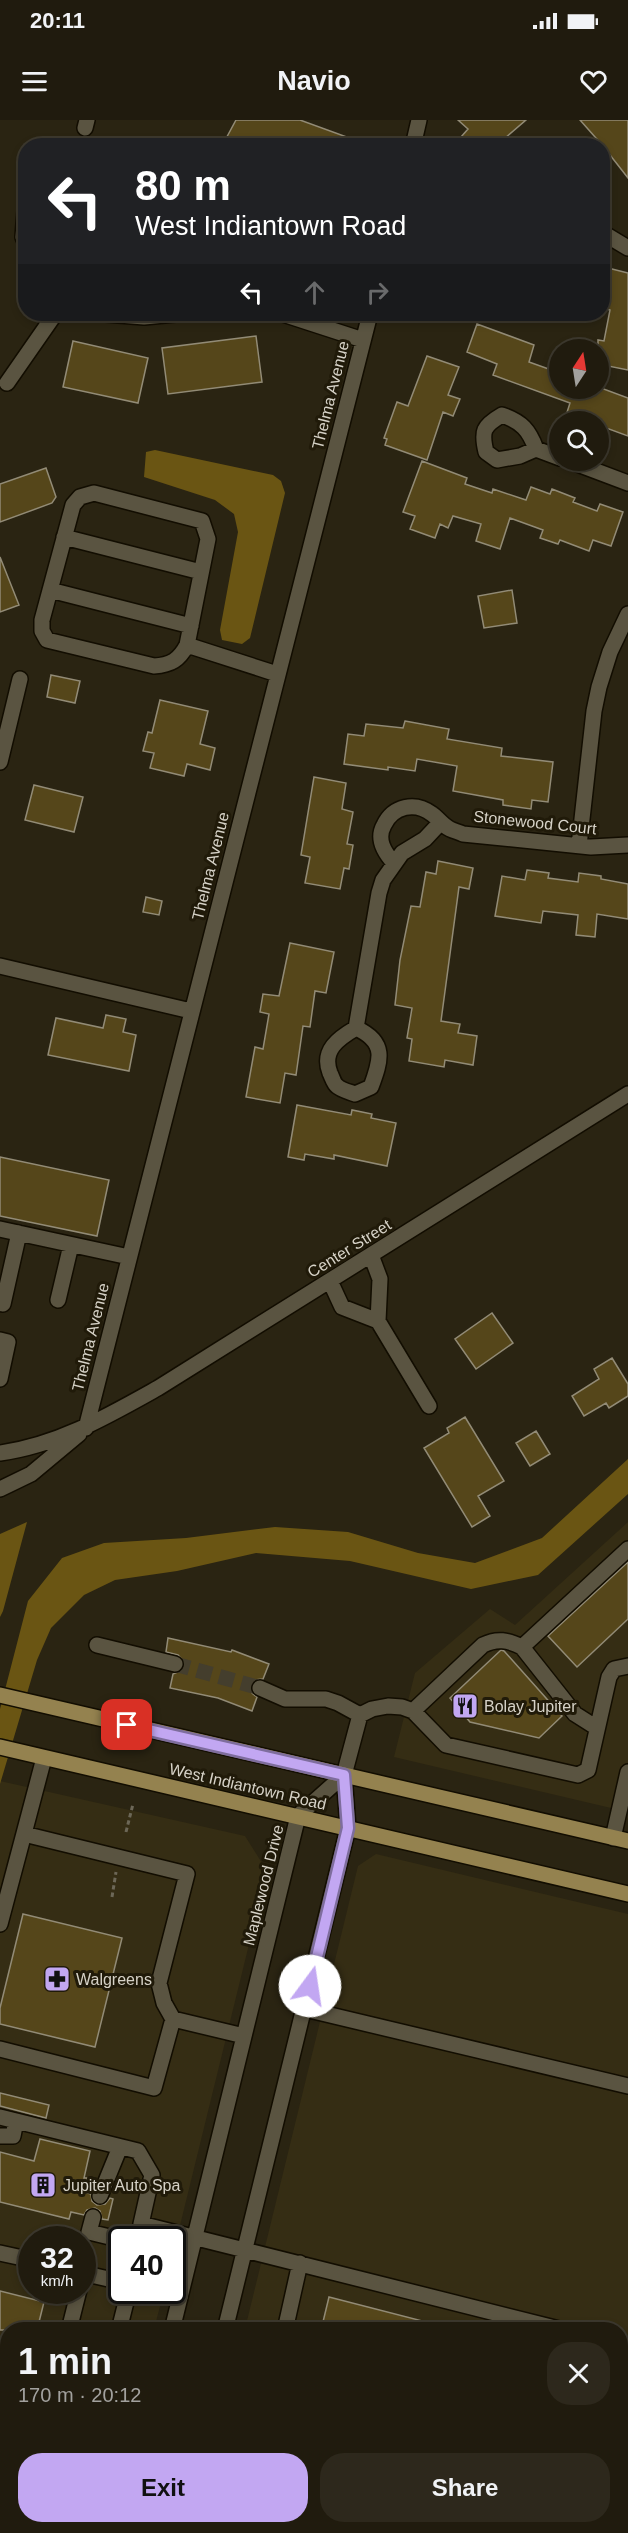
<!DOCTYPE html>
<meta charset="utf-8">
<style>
:root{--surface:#201b0e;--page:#2d281c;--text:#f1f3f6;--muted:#a2a19e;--line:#3d392e;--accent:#c2a7f2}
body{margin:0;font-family:Helvetica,sans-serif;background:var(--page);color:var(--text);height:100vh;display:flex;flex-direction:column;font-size:22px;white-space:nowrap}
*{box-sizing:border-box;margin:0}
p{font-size:20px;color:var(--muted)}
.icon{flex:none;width:33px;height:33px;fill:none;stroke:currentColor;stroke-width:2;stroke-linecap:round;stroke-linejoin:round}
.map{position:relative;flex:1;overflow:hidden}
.panel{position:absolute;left:0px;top:2202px;width:628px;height:212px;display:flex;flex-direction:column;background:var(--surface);border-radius:24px 24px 0 0;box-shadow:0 3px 9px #0003,0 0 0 2px var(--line)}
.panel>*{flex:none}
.guide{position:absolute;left:18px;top:18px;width:592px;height:183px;border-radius:24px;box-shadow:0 3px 9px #0003,0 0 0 2px var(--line);background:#202124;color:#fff;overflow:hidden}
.needle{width:39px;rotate:12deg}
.fabs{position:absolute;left:549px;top:219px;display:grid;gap:12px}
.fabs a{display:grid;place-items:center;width:60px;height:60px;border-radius:50%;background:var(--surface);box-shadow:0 3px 9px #0003,0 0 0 2px var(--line);font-size:30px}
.speed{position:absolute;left:18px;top:2106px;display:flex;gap:12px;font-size:30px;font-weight:700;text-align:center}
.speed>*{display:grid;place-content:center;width:78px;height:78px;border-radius:50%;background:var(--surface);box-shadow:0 3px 9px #0003,0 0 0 2px var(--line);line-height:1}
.speed small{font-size:15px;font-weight:400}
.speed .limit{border:3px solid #111;border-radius:9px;background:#fff;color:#111}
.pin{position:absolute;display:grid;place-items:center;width:51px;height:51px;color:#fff;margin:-26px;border-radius:12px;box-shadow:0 3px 9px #0006}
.me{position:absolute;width:66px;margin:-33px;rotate:14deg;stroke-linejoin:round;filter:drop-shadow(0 0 4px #0008)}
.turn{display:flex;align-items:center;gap:21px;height:126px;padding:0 18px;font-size:27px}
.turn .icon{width:78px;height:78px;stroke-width:2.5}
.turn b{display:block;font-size:42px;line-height:51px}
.lanes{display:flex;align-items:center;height:57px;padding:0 18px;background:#0003;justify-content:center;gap:30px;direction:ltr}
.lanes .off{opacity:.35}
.round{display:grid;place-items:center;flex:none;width:63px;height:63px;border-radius:24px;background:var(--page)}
.head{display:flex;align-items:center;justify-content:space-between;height:102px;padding:0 18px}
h1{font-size:36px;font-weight:800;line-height:45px}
.primary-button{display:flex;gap:12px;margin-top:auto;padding:12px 18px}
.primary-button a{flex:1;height:69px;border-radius:24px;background:var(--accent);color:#111;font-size:24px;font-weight:800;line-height:69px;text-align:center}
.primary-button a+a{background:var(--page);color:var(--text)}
.status{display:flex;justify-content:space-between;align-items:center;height:42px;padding:0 30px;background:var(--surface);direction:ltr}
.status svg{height:16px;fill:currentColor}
header{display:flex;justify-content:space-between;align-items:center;height:78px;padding:0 18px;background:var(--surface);font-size:27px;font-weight:800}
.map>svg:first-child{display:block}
</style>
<div class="status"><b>20:11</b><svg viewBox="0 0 49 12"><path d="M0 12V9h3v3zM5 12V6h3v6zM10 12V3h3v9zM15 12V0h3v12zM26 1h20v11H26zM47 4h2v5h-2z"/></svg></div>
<header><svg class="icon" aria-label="menu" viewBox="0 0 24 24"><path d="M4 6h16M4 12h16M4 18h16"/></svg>Navio<svg class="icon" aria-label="heart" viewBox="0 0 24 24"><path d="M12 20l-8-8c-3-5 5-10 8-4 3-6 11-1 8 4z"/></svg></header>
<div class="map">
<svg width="628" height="2413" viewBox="0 0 628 2413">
<rect width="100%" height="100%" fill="#2a2412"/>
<path fill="#352d14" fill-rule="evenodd" d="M628,1402V1692L394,1637L415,1553L490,1489L515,1505Z
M0,1661L245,1716L267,1751L173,2134L172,2120H122V2170L164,2171L154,2209L8,2210V2406H107L106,2413H0ZM32,2120H82V2170H32Z
M376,1734L628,1794V2413H197L198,2406H621V2210L245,2209L358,1746Z"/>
<path fill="#6a5513" d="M155,330L273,355L281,361L285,373L250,518L242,524L222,520L220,510L238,412L234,394L215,380L144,357L146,332Z
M628,1339V1374L538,1455L471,1469L350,1441L256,1433L177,1451L115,1460L84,1475L51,1508L37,1540L0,1664V1589L28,1481L62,1438L104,1423L186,1418L275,1407L348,1412L418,1433L475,1443L542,1418Z
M27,1402L3,1491L0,1497V1414Z"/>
<path fill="#55461a" stroke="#928b76" stroke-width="1.5" d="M236,0H300L366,24V26H222Z
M458,0H526L496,26H453L468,9Z
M580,0H628V58L603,26Z
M608,148L628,153V250L598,244V220L604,221L610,190L603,188V170Z
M477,204L534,225L529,242L560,253V268H601L628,278V316L598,305V302H564L570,283L493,255L497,244L467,232Z
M256,216L262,262L168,274L162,228Z
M73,221L148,238L138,283L63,267Z
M427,236L459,247L448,275L460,279L453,296L443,292L427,340L385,325L387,319L384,318L397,282L408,286Z
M422,341L467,358L465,364L492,373L493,369L526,380L531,367L550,374L552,369L575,378L573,382L597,391L600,384L623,392L611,426L593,420L589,431L560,420L558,424L540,418L543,410L510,398L500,429L476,421L481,404L453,396L448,408L440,404L435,418L410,409L415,396L403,392Z
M46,348L56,377L52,383L0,402V364Z
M0,437L19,485L0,492Z
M512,470L517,503L484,508L478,476Z
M51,555L80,561L75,583L47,577Z
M160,580L208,591L200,624L215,628L210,650L187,644L184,656L150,648L154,633L143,631L148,612L152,613Z
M405,601L449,609L447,619L502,628L501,636L553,642L548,682L532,680L531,689L503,685V680L453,671L457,646L417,639L415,651L388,647V650L344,644L348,614L364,616L366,604L403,608Z
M314,657L346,663L342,689L353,692L347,724L353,725L349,749L344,748L340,769L305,763L310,737L301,735Z
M34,665L83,677L74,712L25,700Z
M438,741L473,748L469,769L459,767L441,901L460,904L458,913L477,916L473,945L445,940L444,947L409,941L412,919L407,918L412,888L395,885L400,840L411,786L420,787L426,752L436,754Z
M527,750L549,753L548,758L578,762L579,753L601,756V759L628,764V799L597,794L595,817L576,815L578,795L543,791L541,803L495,796L502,756L525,760Z
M146,777L162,781L159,795L143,792Z
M290,823L334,832L326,873L315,871L310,907L303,906L296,955L285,953L280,983L246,977L255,927L263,929L269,894L260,892L263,874L279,876Z
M106,895L126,899L123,912L136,915L129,951L48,935L56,898L103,908Z
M297,985L351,995L352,990L372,994L371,998L396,1003L387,1046L334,1035V1039L305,1034L304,1040L288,1037Z
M0,1037L109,1060L97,1116L0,1096Z
M492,1193L513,1223L476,1249L455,1219Z
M612,1238L628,1264V1276L609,1288L606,1283L584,1296L572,1276L599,1259L594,1249Z
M465,1297L504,1361L478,1376L490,1396L472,1407L424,1328L449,1313L447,1308Z
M536,1311L550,1334L530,1346L516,1323Z
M628,1442V1499L577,1547L548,1516Z
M168,1518L231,1532L232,1530L269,1544L263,1559L255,1560L251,1565L252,1573L257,1577L252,1591L218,1578L170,1568L173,1554L182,1550L184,1542L178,1535L166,1532Z
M501,1530L504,1531L562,1596L539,1618L470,1602L450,1578Z
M23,1794L122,1818L95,1927L0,1904V1888Z
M0,1973L49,1985L46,1998L0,1986Z
M40,2019L90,2031L84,2058H87L84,2072L91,2074L92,2081L97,2085L105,2084L110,2078L113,2079L108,2100L102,2099L100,2091L95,2088L87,2090L84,2095L71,2092L69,2099L0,2082V2032L34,2041Z
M0,2171L44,2182L37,2210H0Z
M329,2177L438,2205V2210H338L322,2206Z"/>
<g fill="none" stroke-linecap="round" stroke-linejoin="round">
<path stroke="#443e2d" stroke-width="15" stroke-dasharray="15 8" stroke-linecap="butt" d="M175,1544L260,1568"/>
<defs>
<path id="minor" d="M85,8L87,0
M413,26L419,0
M26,79L23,117L26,124
M603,113L628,128
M106,194L144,197L175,194
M283,194L363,220
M7,263L55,194
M536,329C529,310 522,302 502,295C483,306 481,311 486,332L497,340L520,336L536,329L560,338
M567,340L628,363
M64,417L201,452
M50,470L191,506
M187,525L208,419L202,401L94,373L80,377L73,385L42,500V511L47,520L154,546C171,545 179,540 187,525L277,554
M0,642L20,559
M579,726L594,591L599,567L610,532L628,494
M394,743C384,732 376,719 384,705C393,686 415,681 432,694C438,698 442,705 450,709C454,711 459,712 463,714L591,727L628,725
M0,846L191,891
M356,908C339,918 321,930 330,953C332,957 334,964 337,966C341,970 350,972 355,974L371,967C381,940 387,922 356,908L379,773L383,760L402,733L425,719L440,703
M0,1109L129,1137
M371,1135L380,1159L378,1201
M330,1161L342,1187L378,1201L429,1286
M58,1180L71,1125
M3,1184L19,1113
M0,1220L8,1222L0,1259
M86,1308L370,194
M0,1333C58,1325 108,1296 158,1268L628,974
M0,1369L31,1354L79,1314
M97,1525L175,1544
M260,1568L285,1579H326L338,1583L360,1595
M413,1591L483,1525C497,1518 508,1520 522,1527
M597,1608L575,1594L522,1527L628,1429
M613,1718L628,1652
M0,1804L44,1638
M305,1889L628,1966
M173,1899L244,1916
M0,1929L154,1968L173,1899L164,1883L159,1863L187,1754L24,1714
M0,1997L138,2031L152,2055L141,2104L563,2210
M0,2016H13L16,2001
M100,2076L120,2027
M93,2097L89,2112L122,2120
M138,2120L141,2104
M0,2133L32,2140
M82,2153L122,2162
M69,2210L79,2170
M119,2210L129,2170
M172,2210L298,1696L344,1655
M225,2210L348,1708L344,1655L360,1595L372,1589L388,1586L402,1587L413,1591L446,1625L578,1655L588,1650L609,1557L614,1549L628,1546
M285,2210L300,2143
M621,2224L628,2226
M240,2406L242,2413
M288,2406L317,2413
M18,2413L20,2406
M70,2413L71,2406
M124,2413L125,2406
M176,2413V2406"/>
<path id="major" d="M0,1575L628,1721
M0,1627L628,1774"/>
</defs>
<use href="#minor" stroke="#120d01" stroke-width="18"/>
<use href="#major" stroke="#120d01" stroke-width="18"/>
<path stroke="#6c6757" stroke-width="3" stroke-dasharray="4.5 3" stroke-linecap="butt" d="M126,1712L133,1684
M112,1777L116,1752"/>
<use href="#minor" stroke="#5a5441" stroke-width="15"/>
<use href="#major" stroke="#94824f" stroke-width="15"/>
</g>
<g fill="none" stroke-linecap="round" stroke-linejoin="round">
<defs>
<path id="route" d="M127,1605L344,1655L348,1708L310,1866"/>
</defs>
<use href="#route" stroke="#7e6d9d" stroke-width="15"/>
<use href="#route" stroke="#c2a7f2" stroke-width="10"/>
</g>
<defs>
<symbol id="restaurant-square" viewBox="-11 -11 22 22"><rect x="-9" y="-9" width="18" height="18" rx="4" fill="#c2a7f2" stroke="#201a09"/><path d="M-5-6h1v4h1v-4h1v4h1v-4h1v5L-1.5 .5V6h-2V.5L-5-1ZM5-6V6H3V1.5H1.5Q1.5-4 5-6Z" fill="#111"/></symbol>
<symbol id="pharmacy-square" viewBox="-11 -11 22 22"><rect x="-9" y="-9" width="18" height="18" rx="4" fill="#c2a7f2" stroke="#201a09"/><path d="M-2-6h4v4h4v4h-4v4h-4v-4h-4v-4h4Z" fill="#111"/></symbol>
<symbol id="building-square" viewBox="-11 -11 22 22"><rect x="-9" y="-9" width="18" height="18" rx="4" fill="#c2a7f2" stroke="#201a09"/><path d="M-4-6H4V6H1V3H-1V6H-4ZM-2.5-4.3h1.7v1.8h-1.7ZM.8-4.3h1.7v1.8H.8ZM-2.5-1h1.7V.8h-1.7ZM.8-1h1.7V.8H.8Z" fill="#111"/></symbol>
</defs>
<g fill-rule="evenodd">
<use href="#restaurant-square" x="450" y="1571" width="30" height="30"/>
<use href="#pharmacy-square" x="42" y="1844" width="30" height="30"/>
<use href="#building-square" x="28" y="2050" width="30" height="30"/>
</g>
<g text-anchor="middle" stroke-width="6" stroke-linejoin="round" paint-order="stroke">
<g font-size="16" fill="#d6d2c7" stroke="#201a09">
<text transform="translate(330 275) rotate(-76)" y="6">Thelma Avenue</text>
<text transform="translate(535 702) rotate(6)" y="6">Stonewood Court</text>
<text transform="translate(210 746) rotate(-76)" y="6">Thelma Avenue</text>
<text transform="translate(349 1128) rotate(-32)" y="6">Center Street</text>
<text transform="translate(90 1217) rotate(-76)" y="6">Thelma Avenue</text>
<text transform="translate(248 1666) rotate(13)" y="6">West Indiantown Road</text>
<text transform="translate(263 1765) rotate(-76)" y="6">Maplewood Drive</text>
</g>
<g font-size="16" fill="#d6d2c7" stroke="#201a09" text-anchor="start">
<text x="484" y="1592">Bolay Jupiter</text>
<text x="76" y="1865">Walgreens</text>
<text x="63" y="2071">Jupiter Auto Spa</text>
</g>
</g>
</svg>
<div class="fabs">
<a><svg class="needle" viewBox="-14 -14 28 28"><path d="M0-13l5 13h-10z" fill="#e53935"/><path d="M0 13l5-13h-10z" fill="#a2a19e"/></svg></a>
<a><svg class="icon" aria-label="search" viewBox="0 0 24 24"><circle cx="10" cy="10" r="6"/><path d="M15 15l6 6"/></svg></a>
</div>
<div class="speed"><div>32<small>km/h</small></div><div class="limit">40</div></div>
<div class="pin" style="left:127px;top:1605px;background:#d93025"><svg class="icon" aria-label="arrive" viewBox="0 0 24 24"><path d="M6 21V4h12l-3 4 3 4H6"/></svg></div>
<svg class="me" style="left:310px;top:1866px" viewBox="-20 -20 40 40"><circle r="19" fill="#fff"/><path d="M0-13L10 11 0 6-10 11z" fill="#c2a7f2"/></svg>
<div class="guide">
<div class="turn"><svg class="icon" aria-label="left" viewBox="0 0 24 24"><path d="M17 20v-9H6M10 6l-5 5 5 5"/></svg><div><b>80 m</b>West Indiantown Road</div></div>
<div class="lanes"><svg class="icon" aria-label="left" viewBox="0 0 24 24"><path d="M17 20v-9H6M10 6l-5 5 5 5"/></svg><svg class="icon off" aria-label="ahead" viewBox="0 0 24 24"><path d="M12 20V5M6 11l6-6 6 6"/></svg><svg class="icon off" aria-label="right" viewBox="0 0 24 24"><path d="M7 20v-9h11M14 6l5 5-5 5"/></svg></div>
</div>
<section class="panel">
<div class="head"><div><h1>1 min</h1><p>170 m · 20:12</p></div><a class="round"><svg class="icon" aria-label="close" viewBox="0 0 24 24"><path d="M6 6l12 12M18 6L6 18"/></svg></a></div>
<div class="primary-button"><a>Exit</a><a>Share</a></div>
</section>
</div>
